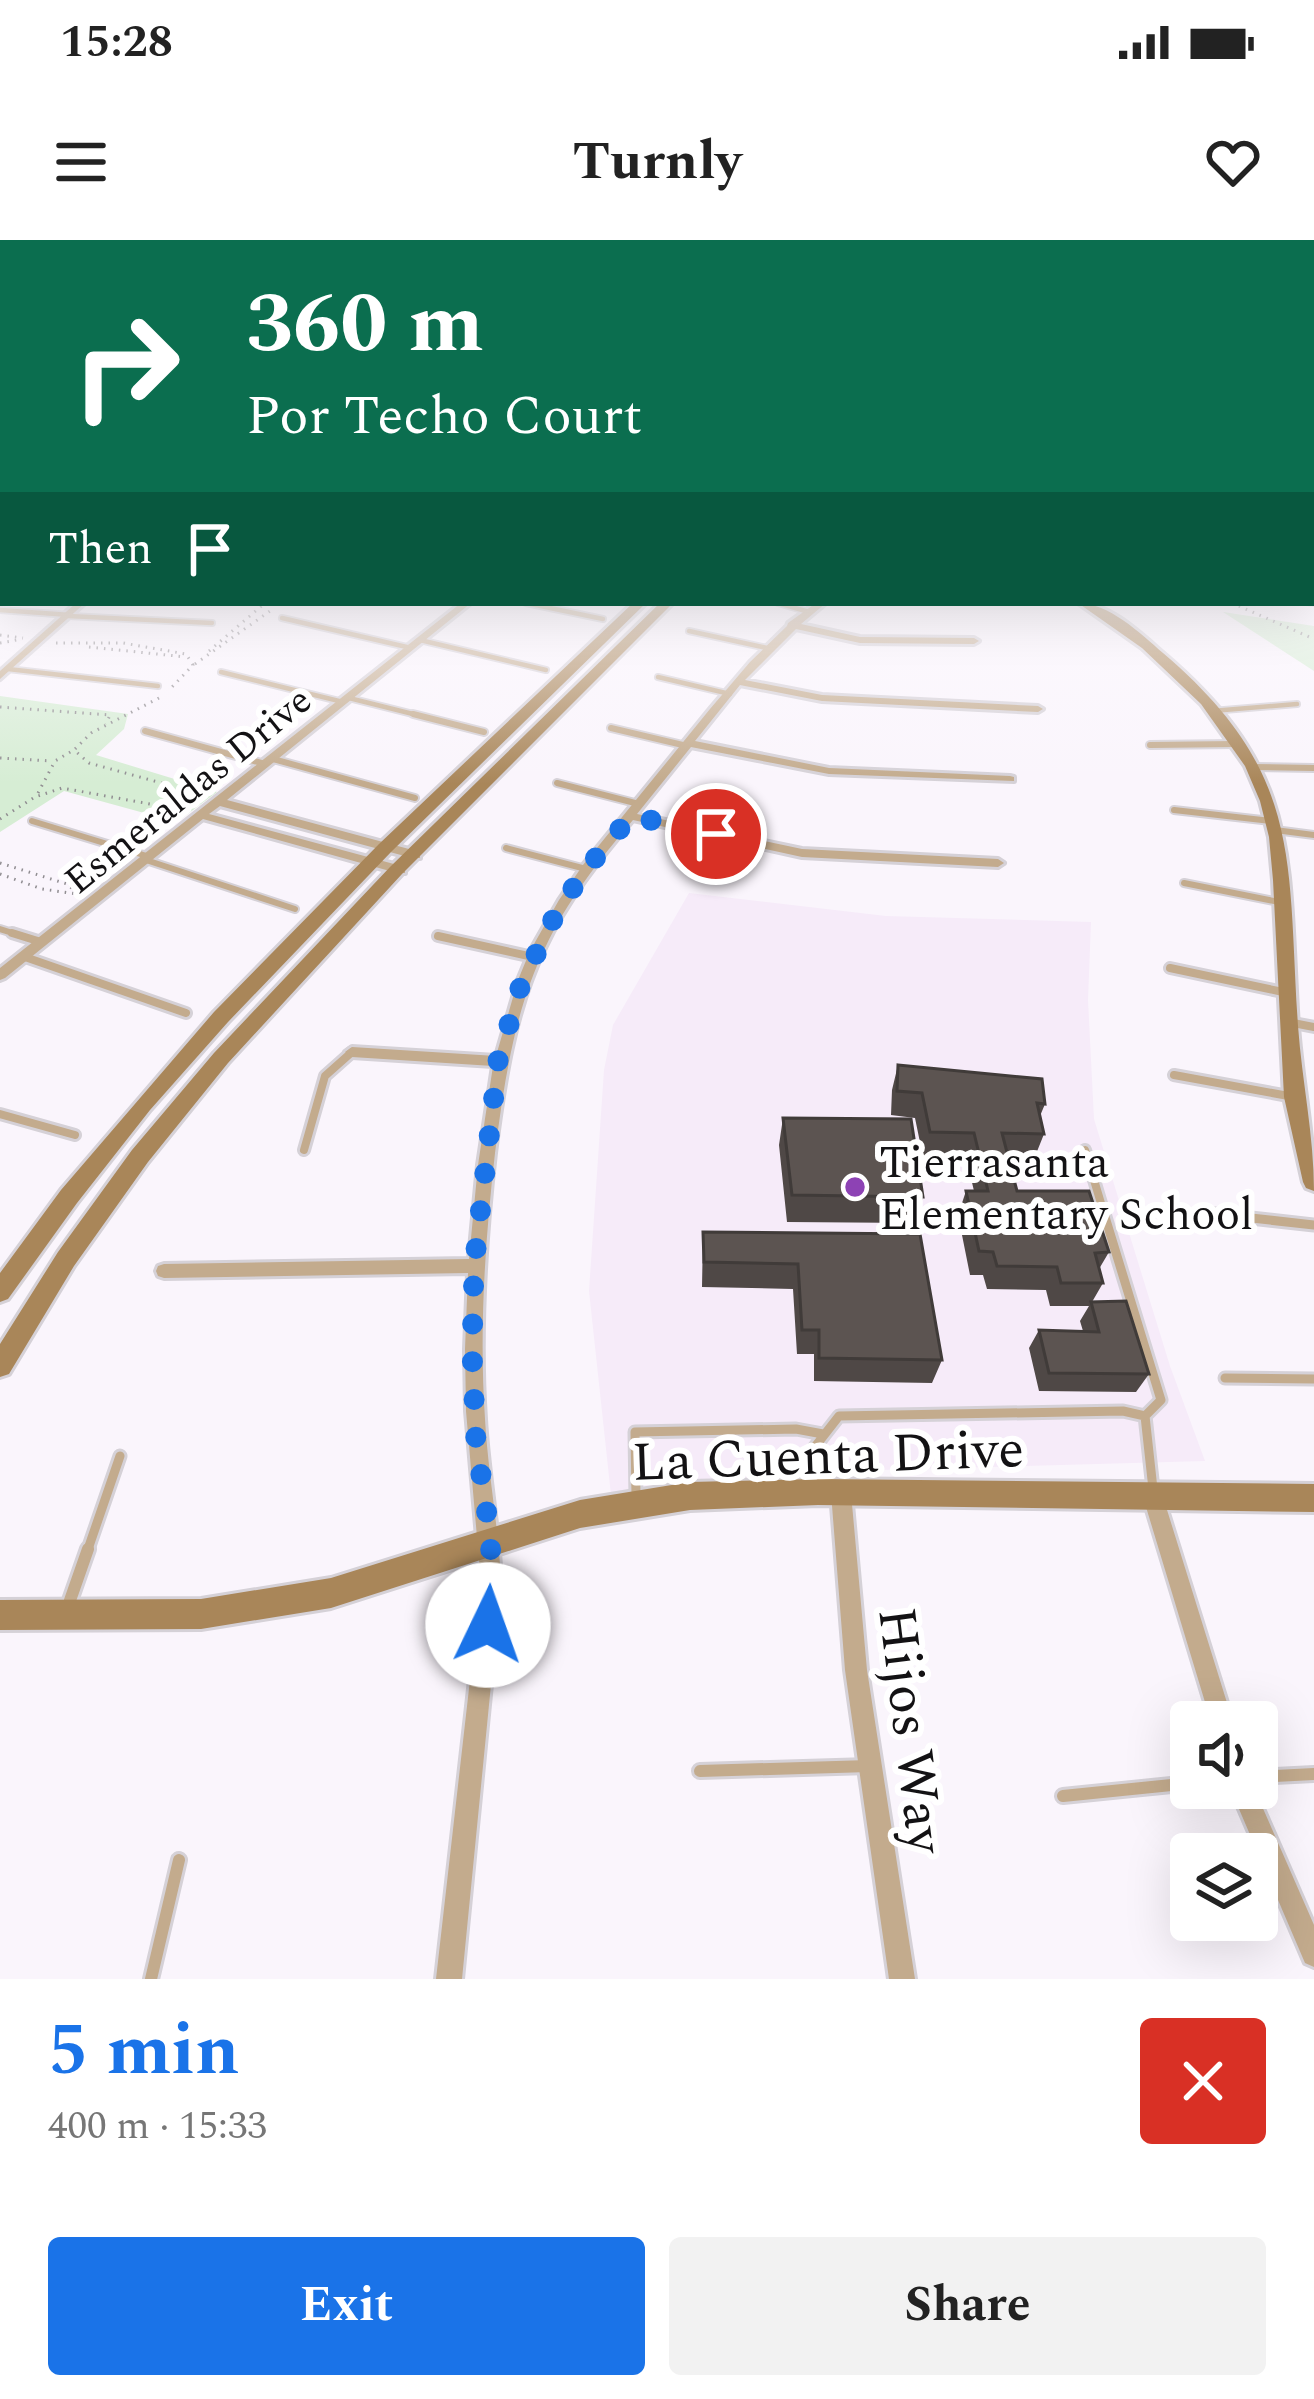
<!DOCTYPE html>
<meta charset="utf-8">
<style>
:root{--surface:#fff;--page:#f2f2f2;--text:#222;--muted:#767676;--accent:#1a73e8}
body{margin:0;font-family:Spectral,serif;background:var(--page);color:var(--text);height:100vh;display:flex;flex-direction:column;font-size:45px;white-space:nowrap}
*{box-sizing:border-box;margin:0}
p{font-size:39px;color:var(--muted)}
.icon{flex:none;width:66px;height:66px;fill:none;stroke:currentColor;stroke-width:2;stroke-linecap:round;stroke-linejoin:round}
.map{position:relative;height:1739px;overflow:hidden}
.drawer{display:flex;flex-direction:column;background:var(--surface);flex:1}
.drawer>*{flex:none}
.top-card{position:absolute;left:0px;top:0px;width:1314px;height:366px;box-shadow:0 12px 48px #0002;background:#0b6e4f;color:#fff;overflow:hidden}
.tools{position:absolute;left:1170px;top:1461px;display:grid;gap:24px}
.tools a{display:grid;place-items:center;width:108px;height:108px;border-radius:12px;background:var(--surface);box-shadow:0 12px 48px #0002;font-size:60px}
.pin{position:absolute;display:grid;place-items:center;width:102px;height:102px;color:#fff;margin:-51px;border:6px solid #fff;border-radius:50%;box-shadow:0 3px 12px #0007}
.me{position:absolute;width:132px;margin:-66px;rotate:3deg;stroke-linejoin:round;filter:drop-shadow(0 0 9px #0008)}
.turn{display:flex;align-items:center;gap:42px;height:252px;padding:0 48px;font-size:54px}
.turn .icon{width:156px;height:156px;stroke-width:2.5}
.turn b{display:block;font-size:84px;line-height:102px}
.then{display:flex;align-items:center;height:114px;padding:0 48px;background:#0003;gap:24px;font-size:45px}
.round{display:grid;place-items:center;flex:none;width:126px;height:126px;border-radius:12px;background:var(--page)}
.summary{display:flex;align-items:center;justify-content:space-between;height:204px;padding:0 48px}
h1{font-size:72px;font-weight:700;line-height:90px;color:var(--accent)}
.primary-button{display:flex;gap:24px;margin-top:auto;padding:24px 48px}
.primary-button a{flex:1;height:138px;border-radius:12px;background:var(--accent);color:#fff;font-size:48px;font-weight:700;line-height:138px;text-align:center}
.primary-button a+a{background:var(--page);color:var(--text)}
.status{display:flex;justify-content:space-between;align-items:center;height:84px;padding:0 60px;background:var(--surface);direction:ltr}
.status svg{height:33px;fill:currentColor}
header{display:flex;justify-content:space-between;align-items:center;height:156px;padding:0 48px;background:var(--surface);font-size:54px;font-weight:700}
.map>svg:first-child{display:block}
</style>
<div class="status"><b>15:28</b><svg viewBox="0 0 49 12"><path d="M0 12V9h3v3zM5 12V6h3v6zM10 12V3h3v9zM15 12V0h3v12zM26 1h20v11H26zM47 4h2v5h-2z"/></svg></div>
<header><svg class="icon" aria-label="menu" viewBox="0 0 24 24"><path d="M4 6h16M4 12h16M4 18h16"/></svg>Turnly<svg class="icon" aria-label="heart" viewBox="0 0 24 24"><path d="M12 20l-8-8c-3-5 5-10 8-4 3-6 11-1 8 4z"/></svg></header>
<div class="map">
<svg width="1314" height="1739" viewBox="0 0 1314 1739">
<rect width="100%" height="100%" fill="#faf5fc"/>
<path fill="#f6ebf9" d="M689,653L886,676L1091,682L1088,760L1094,879L1170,1126L1205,1221L844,1231L611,1255L589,1051L604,830L613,785Z"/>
<path fill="#d6edd4" d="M1223,372L1314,386V431Z
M0,456L128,474L124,489L96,515L217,552L177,582L64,551L0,592Z"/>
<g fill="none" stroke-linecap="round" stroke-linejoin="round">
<defs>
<path id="lane-far4" d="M526,363L603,379
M778,363L809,372
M0,370L70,375
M68,376L212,383
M282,378L411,408
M689,391L767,408
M420,400L546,430
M8,429L158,446
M221,432L343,462
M658,437L730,454
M349,458L425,477
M1212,471L1297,464"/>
<path id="lane-far3" d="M413,474L484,492
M611,488L687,506
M145,491L265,524
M1150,505L1235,504
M273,519L415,558
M1252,527L1314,528
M557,543L639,564
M1174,570L1271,581
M32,581L150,617
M1275,590L1314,595
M506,608L586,629
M146,620L295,669
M1184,643L1279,662
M0,689L22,696"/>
<path id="lane-far2" d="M12,693L41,702
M438,696L533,717
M25,717L186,773
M1170,728L1283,752
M1288,782L1314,787
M1174,835L1294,857
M0,874L75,895
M304,910L325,836L352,812
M1085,910L1103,970"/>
<path id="lane-far1" d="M1102,967L1161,1160L1145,1176
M1206,973L1314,985
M1225,1138L1314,1139
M817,1245L814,1208L839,1176L1123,1171L1145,1176L1153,1249
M636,1257L635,1192L796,1189L823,1194
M87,1312L120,1216"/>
<path id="lane" d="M67,1369L88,1309
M700,1531L869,1526
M1257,1537L1314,1534
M1063,1556L1191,1543
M151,1739L179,1620"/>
<path id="street" d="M76,363H85L0,439V431Z
M461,363H471L227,560L420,612V618H412L220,566L209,574L405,627V633H397L203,579L5,738L0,740V728Z
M816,363H826L801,384L860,397L974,398L979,401L974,404L860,403L796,389L745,440L822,455L1038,466L1043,469L1038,472L822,461L740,445L695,501L829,528L1010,536L1014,537V541L829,534L691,507L637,574L802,609L998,619L1004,623L998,627L802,617L633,580C599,620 567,661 545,708C514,772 504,843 495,913C485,1001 479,1090 485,1179C488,1234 499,1288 501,1343L462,1739H436L481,1343L466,1171L465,1109L468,1033L164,1038L158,1036L156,1031L158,1026L164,1024L469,1019L478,925L493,826L352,817L345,812L352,807L496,816L518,740L530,711L559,660L583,625L710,469L750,422L787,386L788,383Z
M841,1243L848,1246L851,1253L867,1430L915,1739H889L845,1430L831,1253L834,1246Z
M1153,1247L1160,1250L1163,1257L1233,1482H1211L1143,1257L1146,1250Z
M1230,1548H1254L1314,1685V1727L1305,1723Z"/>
<path id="secondary" d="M633,363H646L391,612L228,782L150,870L77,963L8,1059L0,1062V1033L61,950L214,772L379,604Z
M660,363H673L402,634L228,823L148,922L74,1026L9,1134L0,1137V1104L58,1012L132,910L214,813L390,627Z
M1078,363C1109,363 1140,393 1163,413C1304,533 1287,619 1298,786C1302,842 1314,895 1314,951L1306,948L1303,942L1284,857L1273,640L1269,597L1260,561L1245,526L1201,464L1142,408Z
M818,1239L1314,1244V1272L818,1265L690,1270L580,1288L331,1368L201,1389L0,1390V1360L201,1359L331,1338L580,1260L690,1242Z"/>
<path id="primary" d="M1311,356H1314V364L1306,363H1311Z"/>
</defs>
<use href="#lane-far4" stroke="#d5d1d7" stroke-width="8"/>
<use href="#lane-far3" stroke="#d5d1d7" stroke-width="10"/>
<use href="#lane-far2" stroke="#d5d1d7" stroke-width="14"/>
<use href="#lane-far1" stroke="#d5d1d7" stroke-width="15"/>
<use href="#lane" stroke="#d5d1d7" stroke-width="18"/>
<use href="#street" stroke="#d5d1d7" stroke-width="6"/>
<use href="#secondary" stroke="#d5d1d7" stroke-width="6"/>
<use href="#primary" stroke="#d5d1d7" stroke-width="6"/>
<path stroke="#908d91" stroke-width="3" stroke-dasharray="1.5 6" stroke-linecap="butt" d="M1232,363L1314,399
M0,395L23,398
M0,403L17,400
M56,403H123L186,414L193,425L171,448
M89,407L186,417
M209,411L265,363
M195,424L270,371
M159,458L91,493L74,510L89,523L165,544L171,550L161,566L173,575
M0,467L110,475L106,484
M0,518L52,521
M38,553L55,521L72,511
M0,579L35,557L62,548L161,566
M0,623L67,644L76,652
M0,634L42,649L77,654"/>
<use href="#lane-far4" stroke="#c3ab8d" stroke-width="4.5"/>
<use href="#lane-far3" stroke="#c3ab8d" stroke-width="6"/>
<use href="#lane-far2" stroke="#c3ab8d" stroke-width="8"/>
<use href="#lane-far1" stroke="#c3ab8d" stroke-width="9"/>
<use href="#lane" stroke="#c3ab8d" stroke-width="12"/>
<use href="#street" fill="#c3ab8d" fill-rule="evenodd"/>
<use href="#secondary" fill="#a98659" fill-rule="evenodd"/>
<use href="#primary" fill="#966b2f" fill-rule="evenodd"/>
</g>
<path fill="#4f4846" d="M898,825L1045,864L1040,876L1044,894L1034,919L1008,918L1017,951L1109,1012L1099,1029L1103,1043L1092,1062L1149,1134L1136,1152L1039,1151L1029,1108L1039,1090L1083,1091L1080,1081L1089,1066H1050L1046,1050L987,1049L983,1035H970L958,975L966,951H974L966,917H923L915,878L891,875L892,850Z
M783,878L923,957L915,983L787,982L779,905Z
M703,992L920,994L942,1120L932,1143L814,1141V1114H797L793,1049L702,1047Z"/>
<path fill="#5c5451" stroke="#403b39" stroke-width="3" d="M898,825L1042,839L1045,864L1037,863L1044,894L1002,893L1017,951H1089L1109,1012L1095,1013L1103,1043H1061L1057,1027L997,1026L993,1012L979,1011L966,951H988L974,893L930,892L922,853L897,851Z
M783,878L911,879L923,957L792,955Z
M703,992L920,994L942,1120L819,1118V1090H802L798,1024L704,1022Z
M1126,1061L1149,1134L1049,1133L1039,1090L1099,1092L1091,1062Z"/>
<linearGradient id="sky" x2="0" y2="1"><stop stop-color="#87bcdb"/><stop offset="0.55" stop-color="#fdfafe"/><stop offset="1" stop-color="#fdfafe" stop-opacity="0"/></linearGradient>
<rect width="1314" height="544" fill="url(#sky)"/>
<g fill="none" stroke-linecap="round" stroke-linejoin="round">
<path stroke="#1a73e8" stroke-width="21" stroke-dasharray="0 37.8" d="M488,1385L491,1301L476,1202L472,1112L474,1026L498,821L520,748L551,683L582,634L631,576L716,594"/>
</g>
<circle fill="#8d42b4" stroke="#fff" stroke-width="4.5" cx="855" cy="947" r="12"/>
<g text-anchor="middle" stroke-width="12" stroke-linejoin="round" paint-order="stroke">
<g font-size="39" fill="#131214" stroke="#fff">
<text transform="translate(187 549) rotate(-39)" y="14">Esmeraldas Drive</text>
</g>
<g font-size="45" fill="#131214" stroke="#fff" text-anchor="start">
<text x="879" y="937">Tierrasanta<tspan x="879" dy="52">Elementary School</tspan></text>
</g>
<g font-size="54" fill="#131214" stroke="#fff">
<text transform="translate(828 1214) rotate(-2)" y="19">La Cuenta Drive</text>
<text transform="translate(913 1490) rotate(83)" y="19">Hijos Way</text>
</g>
</g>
</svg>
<div class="tools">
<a><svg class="icon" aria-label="sound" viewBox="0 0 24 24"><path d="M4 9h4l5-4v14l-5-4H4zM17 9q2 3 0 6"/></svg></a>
<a><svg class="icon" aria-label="layers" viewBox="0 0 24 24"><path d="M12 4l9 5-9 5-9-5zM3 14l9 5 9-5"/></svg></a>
</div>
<div class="pin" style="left:716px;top:594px;background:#d93025"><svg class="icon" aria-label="arrive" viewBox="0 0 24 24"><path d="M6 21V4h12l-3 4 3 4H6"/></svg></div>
<svg class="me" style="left:488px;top:1385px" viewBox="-20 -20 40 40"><circle r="19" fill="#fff"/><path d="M0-13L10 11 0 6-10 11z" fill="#1a73e8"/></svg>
<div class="top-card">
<div class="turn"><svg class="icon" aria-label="right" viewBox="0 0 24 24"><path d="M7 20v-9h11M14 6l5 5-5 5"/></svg><div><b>360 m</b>Por Techo Court</div></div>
<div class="then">Then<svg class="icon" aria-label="arrive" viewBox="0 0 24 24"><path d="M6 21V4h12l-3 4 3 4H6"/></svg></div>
</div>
</div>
<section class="drawer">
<div class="summary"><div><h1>5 min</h1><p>400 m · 15:33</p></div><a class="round" style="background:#d93025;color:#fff"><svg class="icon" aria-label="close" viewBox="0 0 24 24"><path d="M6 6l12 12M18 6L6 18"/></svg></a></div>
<div class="primary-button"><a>Exit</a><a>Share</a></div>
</section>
